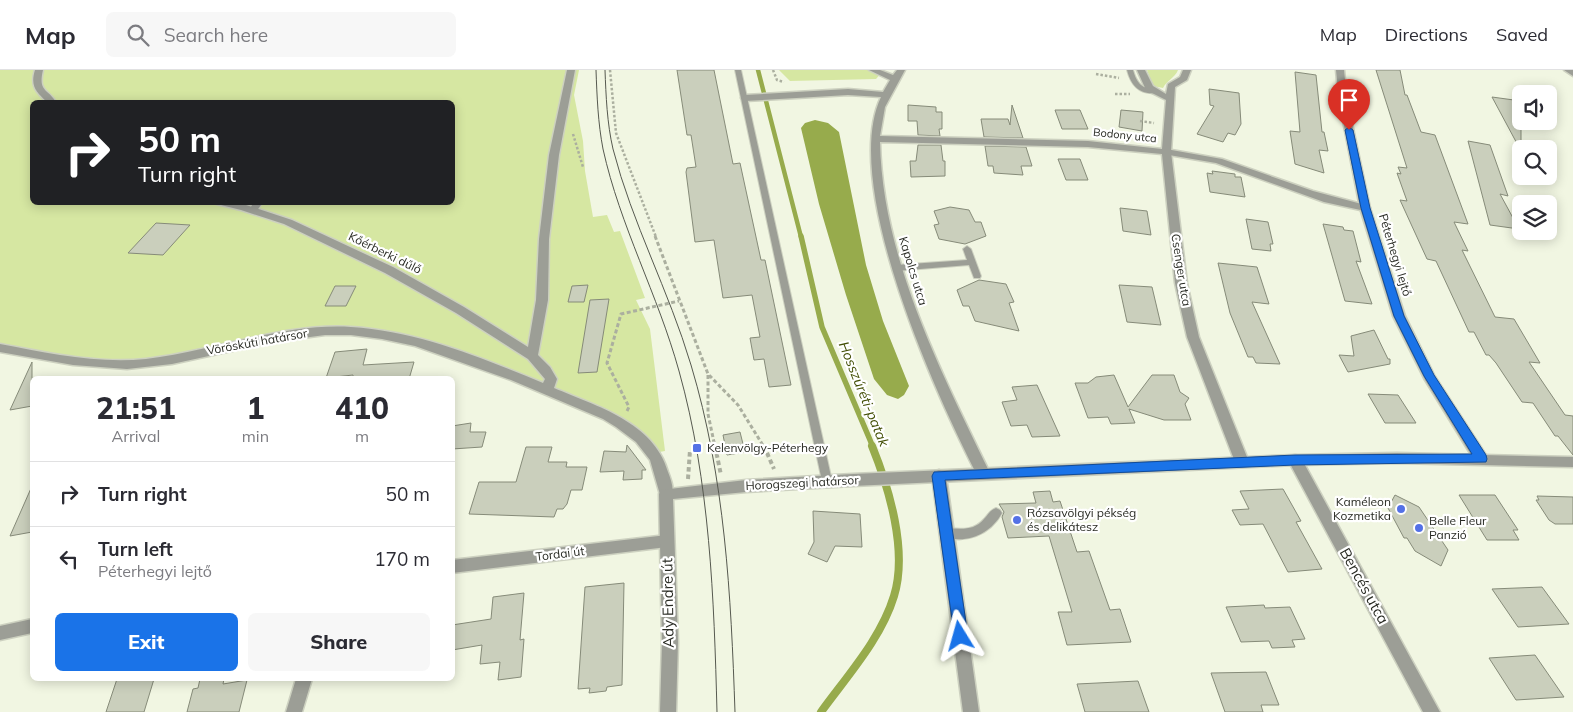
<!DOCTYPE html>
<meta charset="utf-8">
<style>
:root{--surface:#fff;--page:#f7f7f7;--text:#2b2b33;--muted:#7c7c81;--line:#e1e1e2;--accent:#1a73e8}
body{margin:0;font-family:Mulish,sans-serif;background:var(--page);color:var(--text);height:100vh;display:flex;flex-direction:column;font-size:19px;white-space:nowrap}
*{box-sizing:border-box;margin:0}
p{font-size:16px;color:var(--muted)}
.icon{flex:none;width:28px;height:28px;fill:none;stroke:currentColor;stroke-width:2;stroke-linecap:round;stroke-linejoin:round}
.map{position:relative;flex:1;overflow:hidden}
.sheet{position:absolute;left:30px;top:306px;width:425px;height:305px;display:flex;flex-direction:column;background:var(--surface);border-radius:8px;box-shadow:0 2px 12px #0003}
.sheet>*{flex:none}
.guide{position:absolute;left:30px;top:30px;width:425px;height:105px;border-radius:8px;box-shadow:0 2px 12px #0003;background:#202124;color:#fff;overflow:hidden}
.buttons{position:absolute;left:1512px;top:15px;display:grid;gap:10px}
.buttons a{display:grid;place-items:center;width:45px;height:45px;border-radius:8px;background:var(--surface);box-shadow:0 2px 12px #0003;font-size:25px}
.pin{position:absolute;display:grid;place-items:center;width:42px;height:42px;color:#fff;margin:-51px -21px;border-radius:50% 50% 50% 0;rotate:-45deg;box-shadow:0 0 5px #0007}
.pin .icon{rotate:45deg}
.me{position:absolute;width:55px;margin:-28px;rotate:352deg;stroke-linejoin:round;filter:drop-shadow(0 0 4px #0008)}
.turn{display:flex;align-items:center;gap:18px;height:105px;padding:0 25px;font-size:22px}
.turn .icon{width:65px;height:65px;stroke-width:2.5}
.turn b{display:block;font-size:35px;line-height:42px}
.eta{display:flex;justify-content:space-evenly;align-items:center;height:85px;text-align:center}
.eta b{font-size:30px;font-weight:800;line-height:35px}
.button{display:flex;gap:10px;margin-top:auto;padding:10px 25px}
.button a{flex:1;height:58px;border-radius:8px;background:var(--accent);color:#fff;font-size:20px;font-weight:800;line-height:58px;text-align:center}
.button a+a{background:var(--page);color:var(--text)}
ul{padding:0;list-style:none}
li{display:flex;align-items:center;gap:15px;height:65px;padding:0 25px;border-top:1px solid var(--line)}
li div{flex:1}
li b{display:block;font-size:19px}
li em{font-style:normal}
header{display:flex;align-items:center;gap:30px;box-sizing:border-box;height:70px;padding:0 25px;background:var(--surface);border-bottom:1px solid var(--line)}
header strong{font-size:24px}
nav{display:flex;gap:28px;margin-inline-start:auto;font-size:18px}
.search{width:350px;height:45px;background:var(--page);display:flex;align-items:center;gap:12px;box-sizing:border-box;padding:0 18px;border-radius:8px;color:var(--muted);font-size:19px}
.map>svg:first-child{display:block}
</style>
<header>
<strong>Map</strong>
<div class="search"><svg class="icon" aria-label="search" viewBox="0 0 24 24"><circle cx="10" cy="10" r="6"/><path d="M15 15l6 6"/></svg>Search here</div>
<nav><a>Map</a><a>Directions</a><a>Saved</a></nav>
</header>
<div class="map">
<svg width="1573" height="642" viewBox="0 0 1573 642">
<rect width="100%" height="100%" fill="#f1f6e2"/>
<path fill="#d6e7a2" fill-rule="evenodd" d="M0,0H579L574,25L583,71L585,101L593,147L607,145L614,162L620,161L645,228L636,230L650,259L665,381L654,383L608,346L403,270L332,261L178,287L112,295L0,276ZM32,32H452V132H32Z
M779,0H884L876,9L790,11Z
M1147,0H1178C1175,8 1167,10 1163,18L1153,16Z"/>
<path fill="#97ab4c" d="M815,50L828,53L839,62L866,195L883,251L909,316L904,325L898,329L887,325L874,309L846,225L819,134L801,58L805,53Z"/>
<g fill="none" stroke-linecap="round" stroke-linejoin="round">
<path stroke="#97ab4c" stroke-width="4.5" d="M758,0L801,167"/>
<path stroke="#97ab4c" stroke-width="5.5" d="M801,166L822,257L873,377"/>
<path stroke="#97ab4c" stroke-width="8" d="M821,642C847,606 881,569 894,526C908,481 889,418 872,376"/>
</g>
<path fill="#cacfbc" stroke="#868b79" d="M677,0H714L733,94L740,93L761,190H765L791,315L769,317L764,289L754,290L750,268L760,267L752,225L723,228L714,170L695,172L686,102L687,98L696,97L691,65H687Z
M1376,0H1400L1405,25H1407L1421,62L1435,65L1468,154L1454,152L1468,181L1462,180L1495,247L1514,249L1540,293L1529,292L1565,345L1573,346V385L1558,366H1555L1533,333L1522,332L1496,293L1489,285H1486L1474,262H1469L1436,191L1427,189L1400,130L1407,131L1397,103L1401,104L1398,97L1407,98Z
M1295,2L1316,5L1322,62H1324L1328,81L1319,80L1324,103L1295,94L1290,61L1300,62Z
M1209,19L1239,23L1241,54L1235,65L1228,63L1223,72L1197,64L1214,36L1210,35Z
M1492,27L1521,31V81Z
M908,35L936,37V42H942V59H939L940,66L918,65L917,51H908Z
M1012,35L1023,68L984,67L981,49H1008L1010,55Z
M1055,40H1080L1088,59H1062Z
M1121,40L1143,42L1142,61L1119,57Z
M1468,71L1490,75L1508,126L1500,124L1519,159L1490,155Z
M918,75H941L943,91H945V106L911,107L910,91H916Z
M985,76L1026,77L1032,96H1021L1023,105L994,103L993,96H988Z
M1058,89H1080L1088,110H1066Z
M1212,101L1235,104V107H1241L1245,127L1210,122L1207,103L1213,104Z
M950,137L969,140L975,152H981L986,166L965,174L939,169L934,155L939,154L934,141Z
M1120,138L1147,141L1151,165L1123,161Z
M1246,149L1268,152L1273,174H1270L1271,181L1252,179Z
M156,153L190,155L163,185L128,183Z
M1323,154L1343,157L1344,160L1353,161L1361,192L1356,191L1372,234L1345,231Z
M1218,193L1257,197L1269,234L1252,232L1280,294L1256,293L1253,287H1248L1230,243Z
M979,210L1006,214L1014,232L1009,233L1019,261L975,251L969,236H963L957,220Z
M588,215L584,232H568L572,216Z
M1119,215L1152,217L1161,255L1127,252Z
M335,216H356L346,236H325Z
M609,229L597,302L578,303L590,230Z
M1374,260L1388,289H1390V294L1348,302L1339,285L1354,286L1351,266Z
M367,279L363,295L414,292L409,309H353V305L326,308L335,282Z
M32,292V336L10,340Z
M1114,305L1128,337L1152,305H1174L1180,322L1189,328L1185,334L1191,350H1164L1129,339L1135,353L1111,354L1108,347L1088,348L1075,313H1088L1096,307Z
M1037,315L1060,366L1032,367L1027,355L1011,356L1002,332L1017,330L1012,317Z
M1368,324L1398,325L1416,353H1385Z
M471,353L470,362H486L482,377L452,379V356Z
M740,362L745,382L727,385L723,365Z
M627,375L646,400H642V409L623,410L624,401L600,402L604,381L626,382Z
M526,377H552L548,392H567L566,397H587L582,420H571L567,434L563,439H557L554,447L469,444L479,412H516Z
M32,416V462L10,466Z
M1283,419L1301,451L1296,452L1322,499L1288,502L1263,454L1240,455L1232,440L1249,439L1240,421Z
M1050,421L1053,432L1060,431L1077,482L1089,481L1110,540L1120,539L1131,572L1067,575L1058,542H1072L1049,466L1008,468L1002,447L1004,442L999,434L1036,433L1033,422Z
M1395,425L1419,437L1448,480L1441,496L1415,481L1407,468H1404L1388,438Z
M1459,425H1495L1518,460H1513L1519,470H1487Z
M1537,426L1573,427V454H1555L1549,450L1536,430H1539Z
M813,441L860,444L862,477L835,476L827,492L808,484L814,472Z
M624,513L622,615L607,617L606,621L589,623L590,618L578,619L585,517Z
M1542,517L1569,554L1518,557L1492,519Z
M524,523L520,570L524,569L521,607L498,610L500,592L480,594L482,575L452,580V555L491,549L493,527Z
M1264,535L1265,538L1290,537L1305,569L1292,570L1295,577L1272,578L1269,571L1241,572L1226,537Z
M1535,585L1564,627L1516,630L1489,588Z
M1266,602L1279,635H1261L1263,642H1225L1211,603Z
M117,609H154L144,642H106Z
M200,609H224L223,614L247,610L239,642H187L193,619L198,618Z
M1138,611L1149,642H1085L1077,614Z"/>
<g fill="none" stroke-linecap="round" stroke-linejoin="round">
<defs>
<path id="service" d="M735,0H741L832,411L831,414L827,415L823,414L822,411Z
M1127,0H1133C1137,14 1142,18 1156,21V23C1139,25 1131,15 1127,0Z
M254,132H263L256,142H250L249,140Z
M967,176L971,179L981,206L980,208H974L969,195L896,201L892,198L896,195L967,190L963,179Z
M996,438L1000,440L1002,443C990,465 965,475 942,466L940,463L942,460L946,458C961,459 974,461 984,449C988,445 990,440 996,438Z"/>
<path id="pedestrian" d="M1166,79L1222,89L1313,121L1369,136L1370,138L1365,141L1324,132L1216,93L1163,84L1161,82Z"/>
<path id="minor" d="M35,0H43C38,22 47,18 56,32H47C36,22 30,16 35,0Z
M567,0H575L559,85L549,169L548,230L538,285L550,297L557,309L554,318C596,336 654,352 668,402C671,410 675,420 671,428L666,430L661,428L650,390L636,372L616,357L603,349L511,310L415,276L382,269L351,265H325L273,272L172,294L127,299L73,295L0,282V274C48,283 97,294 146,289C215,281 282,253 351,257C418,261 482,288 543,313L545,309L528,289L456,243L385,203L284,154L241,140L209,132L243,134L292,150L393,197L464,237L528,277L536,230L539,169L549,85Z
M869,0H880L893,5L897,0H905L885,37L880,66L1088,71L1162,79L1166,30L1146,20L1137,0H1145L1153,16L1166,24L1168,14L1180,7L1183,0H1191L1187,10L1175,17L1171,82L1187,213L1199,267L1249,392L1247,396L1242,397L1237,396L1235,392L1187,267L1175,213L1162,84L1088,77L880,72C882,187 941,302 990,403L988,407L983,408L978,407C936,325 840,114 881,27L848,25L745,31L741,28L745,25L848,19L883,22L890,10Z
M1336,0H1344L1347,30L1370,138L1405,246L1434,305L1486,385L1488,389L1486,393H1476L1425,310L1393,246L1360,138L1339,30Z
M1564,0H1573V6Z
M1295,385L1300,386L1440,642H1423L1288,390L1290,386Z
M939,400L944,402L946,406L979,642H963L932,406L934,402Z
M667,465L672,467L674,471L672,475L667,477L452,503V490Z
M32,549V563L0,570V556Z
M296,609H312L302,642H286Z"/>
<path id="tertiary" d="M1397,383L1573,387V397L1397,393L1295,395L853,416L746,422L673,429L678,572L676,642H660L662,572L659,424L661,420L746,410L853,404L1295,385Z"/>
</defs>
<use href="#service" stroke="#cdd1c0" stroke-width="2"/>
<use href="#pedestrian" stroke="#cdd1c0" stroke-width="3"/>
<use href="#minor" stroke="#cdd1c0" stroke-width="3"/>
<use href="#tertiary" stroke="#cdd1c0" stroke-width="3"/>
<path stroke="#abaf9f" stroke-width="2.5" stroke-dasharray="2.5 2" stroke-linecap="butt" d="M610,0L616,63L656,167
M773,0L777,10L784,12
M1096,4L1119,8
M1115,24H1130
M1140,51L1154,53
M573,64L583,97"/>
<path stroke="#abaf9f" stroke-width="3" stroke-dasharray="4 2.5" stroke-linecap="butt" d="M655,166L708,304L738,335L764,377
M708,305V344L715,377
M627,341L629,337L607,293L621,244L679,231"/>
<path stroke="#abaf9f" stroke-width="4" stroke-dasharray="4.5 3" stroke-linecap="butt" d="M715,376L721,405
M764,376L774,399
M688,409L690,380"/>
<use href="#service" fill="#9c9e96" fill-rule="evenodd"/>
<use href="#pedestrian" fill="#9c9e96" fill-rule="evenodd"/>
<use href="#minor" fill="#9c9e96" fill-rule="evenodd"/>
<use href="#tertiary" fill="#9c9e96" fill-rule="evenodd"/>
<path stroke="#56594f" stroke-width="1" d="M596,0C597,27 598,53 603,79C620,156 658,225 679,301C710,412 714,528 717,642
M605,0C606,26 607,53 613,79C632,153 669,221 691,295C725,408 731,525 735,642"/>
</g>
<path fill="#1a73e8" stroke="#114b97" d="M1349,57L1353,60L1370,138L1404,246L1434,305L1486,385L1487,389L1486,392L1295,395L945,410L968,566L966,571L960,573L955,571L932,406L934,402L1295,385L1472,384L1424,306L1394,246L1361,138L1345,60Z"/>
<g fill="#5471e6" stroke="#fff" stroke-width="2">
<rect x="692" y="373" width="10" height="10" rx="2.5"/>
<circle cx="1401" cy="439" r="5"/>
<circle cx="1017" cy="450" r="5"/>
<circle cx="1419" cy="458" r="5"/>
</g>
<g text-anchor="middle" stroke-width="4.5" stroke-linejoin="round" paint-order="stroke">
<g font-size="11" fill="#282a23" stroke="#fff">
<text transform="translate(1125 65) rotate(6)" y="4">Bodony utca</text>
</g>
<g font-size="12" fill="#282a23" stroke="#fff">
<text transform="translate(385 183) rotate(26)" y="4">Kőérberki dűlő</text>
<text transform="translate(1395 185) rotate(73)" y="4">Péterhegyi lejtő</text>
<text transform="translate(1181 200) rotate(81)" y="4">Csenger utca</text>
<text transform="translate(913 201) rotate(73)" y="4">Kapolcs utca</text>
<text transform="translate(257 272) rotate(-10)" y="4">Vöröskúti határsor</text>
<text transform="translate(802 413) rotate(-3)" y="4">Horogszegi határsor</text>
<text transform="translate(560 484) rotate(-7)" y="4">Tordai út</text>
</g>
<g font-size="12" fill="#282a23" stroke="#fff" text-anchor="start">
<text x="707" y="382">Kelenvölgy-Péterhegy</text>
<text x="1391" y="436" text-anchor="end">Kaméleon<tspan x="1391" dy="14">Kozmetika</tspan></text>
<text x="1027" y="447">Rózsavölgyi pékség<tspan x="1027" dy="14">és delikátesz</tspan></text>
<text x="1429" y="455">Belle Fleur<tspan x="1429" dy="14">Panzió</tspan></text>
</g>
<g font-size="14" font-style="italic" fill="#445007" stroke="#fff">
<text transform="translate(864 324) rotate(68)" y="5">Hosszúréti-patak</text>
</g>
<g font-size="15" fill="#282a23" stroke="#fff">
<text transform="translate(1364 516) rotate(61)" y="5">Bencés utca</text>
<text transform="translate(668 533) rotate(-91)" y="5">Ady Endre út</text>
</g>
</g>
</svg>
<div class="buttons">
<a><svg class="icon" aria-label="sound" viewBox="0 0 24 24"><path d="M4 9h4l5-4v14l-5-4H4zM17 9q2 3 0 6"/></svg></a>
<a><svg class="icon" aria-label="search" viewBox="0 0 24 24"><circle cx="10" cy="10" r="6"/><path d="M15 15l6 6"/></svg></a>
<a><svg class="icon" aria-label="layers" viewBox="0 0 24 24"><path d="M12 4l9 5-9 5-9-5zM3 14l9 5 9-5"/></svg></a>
</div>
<div class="pin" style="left:1349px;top:60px;background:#d93025"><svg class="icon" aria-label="arrive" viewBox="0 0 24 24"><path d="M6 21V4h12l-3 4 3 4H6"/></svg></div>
<svg class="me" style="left:960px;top:566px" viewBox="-20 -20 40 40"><path d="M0-17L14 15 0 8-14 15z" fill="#1a73e8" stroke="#fff" stroke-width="4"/></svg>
<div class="guide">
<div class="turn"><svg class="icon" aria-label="right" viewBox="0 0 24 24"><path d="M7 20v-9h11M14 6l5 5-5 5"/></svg><div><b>50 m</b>Turn right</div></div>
</div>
<section class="sheet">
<div class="eta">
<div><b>21:51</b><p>Arrival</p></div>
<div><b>1</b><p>min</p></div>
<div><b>410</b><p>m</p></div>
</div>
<ul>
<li><svg class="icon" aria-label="right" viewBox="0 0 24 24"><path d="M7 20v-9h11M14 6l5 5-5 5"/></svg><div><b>Turn right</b></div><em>50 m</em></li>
<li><svg class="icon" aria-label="left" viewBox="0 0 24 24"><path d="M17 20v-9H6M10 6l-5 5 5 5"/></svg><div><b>Turn left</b><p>Péterhegyi lejtő</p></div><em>170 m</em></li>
</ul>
<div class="button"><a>Exit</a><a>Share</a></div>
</section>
</div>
